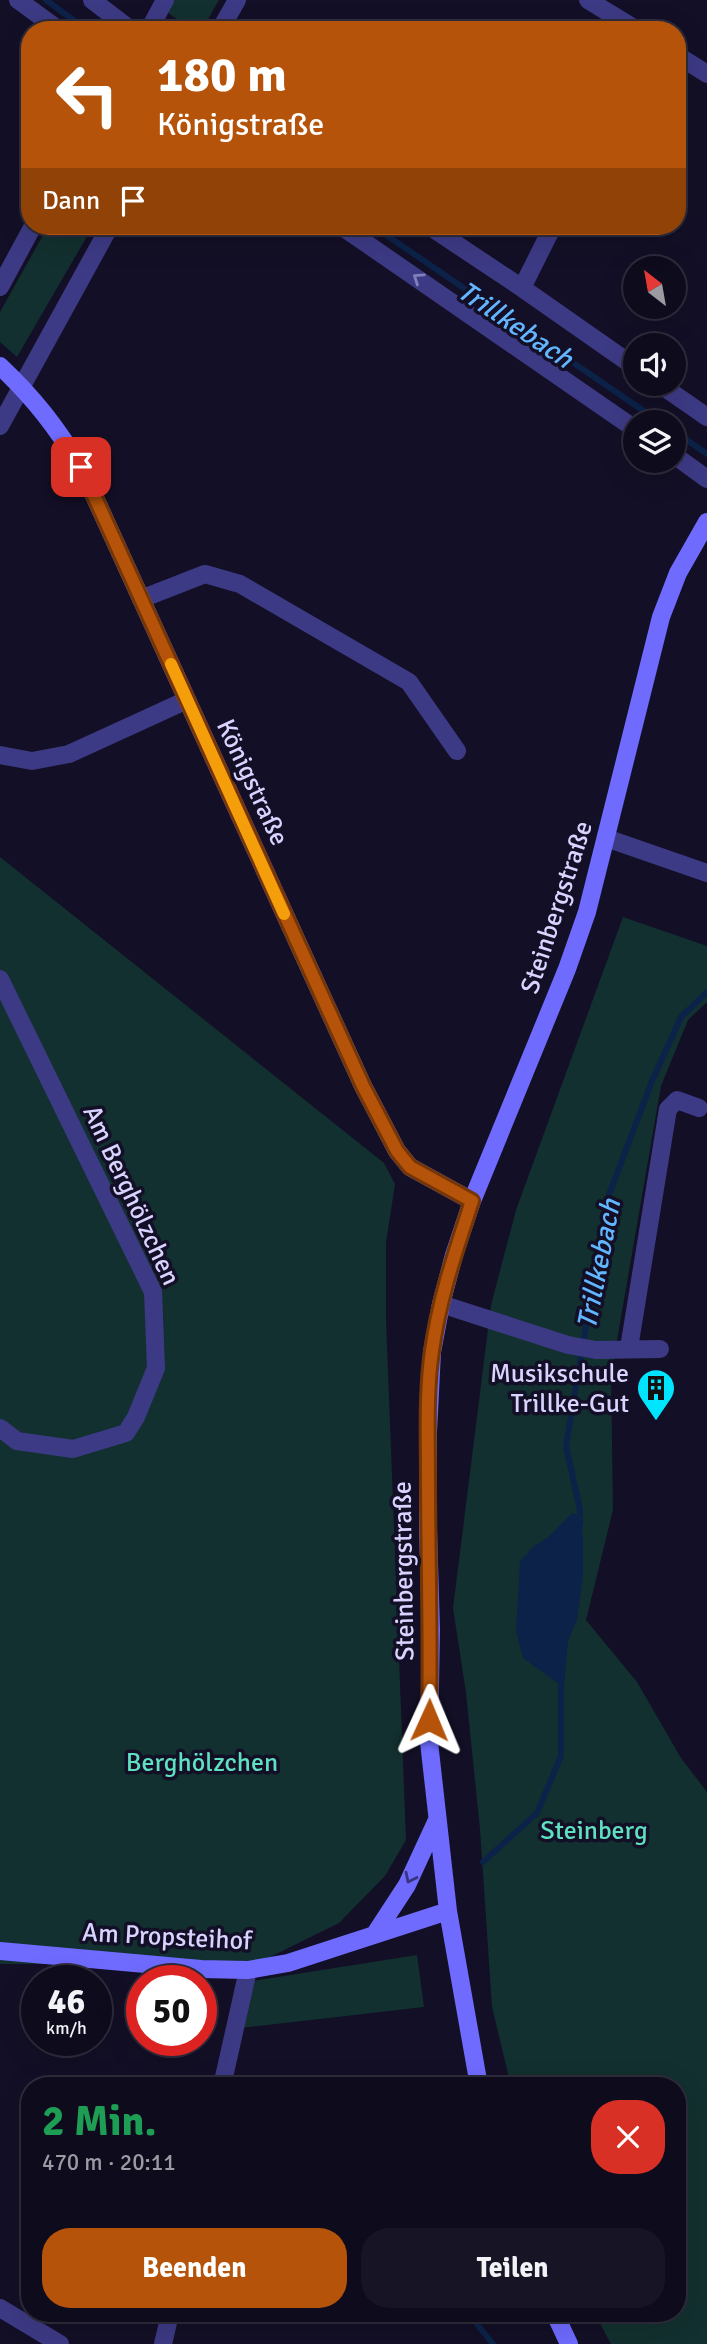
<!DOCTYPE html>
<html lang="de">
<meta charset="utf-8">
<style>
:root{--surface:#0e0b1c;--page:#171425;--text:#f1f3f6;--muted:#9b9ba3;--line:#2e2b3b;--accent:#b45309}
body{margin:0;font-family:Signika,sans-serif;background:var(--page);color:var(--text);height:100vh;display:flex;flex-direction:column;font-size:26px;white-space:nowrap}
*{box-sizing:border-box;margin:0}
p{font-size:23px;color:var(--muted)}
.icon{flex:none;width:38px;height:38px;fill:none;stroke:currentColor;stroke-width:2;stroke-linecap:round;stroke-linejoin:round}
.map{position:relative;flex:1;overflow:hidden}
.drawer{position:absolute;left:21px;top:2077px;width:665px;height:245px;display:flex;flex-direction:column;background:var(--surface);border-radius:28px;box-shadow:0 7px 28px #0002,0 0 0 2px var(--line)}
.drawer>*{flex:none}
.hud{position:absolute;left:21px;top:21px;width:665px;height:214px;border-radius:28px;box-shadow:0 7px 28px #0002,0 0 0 2px var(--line);background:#b45309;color:#fff;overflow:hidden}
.needle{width:46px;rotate:329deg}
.controls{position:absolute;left:623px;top:256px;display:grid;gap:14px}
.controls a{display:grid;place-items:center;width:63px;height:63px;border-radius:50%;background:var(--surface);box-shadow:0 7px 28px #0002,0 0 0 2px var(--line);font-size:35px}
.speed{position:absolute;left:21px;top:1965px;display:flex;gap:14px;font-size:35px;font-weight:700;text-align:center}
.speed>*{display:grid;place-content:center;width:91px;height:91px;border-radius:50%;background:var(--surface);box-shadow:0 7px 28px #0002,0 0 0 2px var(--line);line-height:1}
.speed small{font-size:18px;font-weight:400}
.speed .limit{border:10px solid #d22;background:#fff;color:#111}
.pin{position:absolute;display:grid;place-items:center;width:60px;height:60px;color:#fff;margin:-30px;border-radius:14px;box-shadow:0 4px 10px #0006}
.me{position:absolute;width:77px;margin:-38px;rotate:1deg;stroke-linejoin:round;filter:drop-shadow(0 0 5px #0008)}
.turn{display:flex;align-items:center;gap:24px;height:147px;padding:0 21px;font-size:32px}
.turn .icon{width:91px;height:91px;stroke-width:2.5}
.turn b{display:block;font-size:49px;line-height:60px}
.then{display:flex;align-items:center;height:66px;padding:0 21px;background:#0003;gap:14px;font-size:26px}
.round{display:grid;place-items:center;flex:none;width:74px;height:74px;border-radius:28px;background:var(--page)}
.head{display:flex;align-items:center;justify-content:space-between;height:119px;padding:0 21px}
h1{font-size:42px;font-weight:700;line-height:52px;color:#1e9e55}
.cta{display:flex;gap:14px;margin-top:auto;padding:14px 21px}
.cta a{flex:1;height:80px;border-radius:28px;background:var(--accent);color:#fff;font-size:28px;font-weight:700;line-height:80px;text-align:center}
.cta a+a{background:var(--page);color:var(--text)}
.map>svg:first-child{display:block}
</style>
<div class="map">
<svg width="707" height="2344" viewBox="0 0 707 2344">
<rect width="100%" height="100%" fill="#130f26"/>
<path fill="#12302f" d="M174,0H219L202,30H192L167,12Z
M48,226H93L17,357L0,342V312Z
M0,857L384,1163L395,1184L386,1243V1319L406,1840L385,1876L339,1923L256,1964H0Z
M623,917L707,946V1002L688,1020L661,1086L611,1375L613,1510L586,1620L637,1682L681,1758L707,1792V2344H611L595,2314H677V2086H511L492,2007L480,1829L466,1693L453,1608L491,1305L516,1210Z
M417,1955L424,2007L241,2028L252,1981Z"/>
<path fill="#0c2248" d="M572,1513L580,1516L583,1535V1577L577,1620L568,1641L564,1688L523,1658L516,1631L520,1561L533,1547L548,1537Z"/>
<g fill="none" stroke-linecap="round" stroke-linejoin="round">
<path stroke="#0c2248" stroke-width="6" d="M46,0L87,30
M373,226L660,422
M674,431L707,454
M580,1524V1510L566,1446L607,1200L652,1081L681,1017L707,992
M483,1862L537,1813L561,1756V1680
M469,2314L493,2344"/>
<path stroke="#3d3a85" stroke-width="18" d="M18,0L59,30
M92,0L131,30
M588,0L637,30
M149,30L165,0
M220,30L237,0
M677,55L707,74
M341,226L635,429
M429,226L522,288L635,367
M0,287L33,226
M522,288L553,226
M658,383L707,417
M0,426L110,226
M674,455L707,479
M141,599L205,574L240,584L409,682L457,751
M0,755L32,761L69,754L187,700
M606,838L707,873
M0,979L153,1292L156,1368L136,1417L126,1433L73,1449L17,1441L0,1428
M441,1304L568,1345L596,1350L660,1349
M629,1348L668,1109L677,1100L699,1108
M222,2086L248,1970
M0,2308L60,2344
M163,2344L170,2314"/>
<path stroke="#6f6bff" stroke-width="18" d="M0,366C35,399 56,427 81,467L363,1086L397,1151L410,1167L472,1201
M375,1934L407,1885L437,1820
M0,1951L201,1969L248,1970L288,1963L448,1911
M479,2086L448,1911L429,1742L431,1629L428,1530V1432L432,1352L441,1304L454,1255L472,1201L567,969L587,912L661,617L678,573L707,522
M555,2314L569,2344"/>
</g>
<defs><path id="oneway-chevron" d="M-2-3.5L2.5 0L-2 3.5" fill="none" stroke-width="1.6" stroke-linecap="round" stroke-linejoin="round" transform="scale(1.75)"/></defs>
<use stroke="#837fbc" href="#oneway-chevron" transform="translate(418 278) rotate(-146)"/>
<use stroke="#38347d" href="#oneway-chevron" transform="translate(410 1878) rotate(116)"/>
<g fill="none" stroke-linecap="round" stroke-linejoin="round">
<defs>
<path id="route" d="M81,467L363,1086L397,1151L410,1167L472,1201C456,1250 439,1299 432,1351C426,1392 428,1437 428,1479C428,1559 431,1639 429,1720"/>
</defs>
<use href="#route" stroke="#753606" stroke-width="18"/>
<use href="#route" stroke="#b45309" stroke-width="12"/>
<path stroke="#f59e0b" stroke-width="12" d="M171,664L284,914"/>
</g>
<defs>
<symbol id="building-pin" viewBox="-11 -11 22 30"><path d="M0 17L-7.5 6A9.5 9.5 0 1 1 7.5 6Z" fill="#00e5ff" stroke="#130f26"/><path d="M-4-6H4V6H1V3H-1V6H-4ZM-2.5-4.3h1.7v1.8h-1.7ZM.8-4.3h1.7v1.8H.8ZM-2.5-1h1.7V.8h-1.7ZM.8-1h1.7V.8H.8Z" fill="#111"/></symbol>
</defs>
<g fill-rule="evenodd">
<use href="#building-pin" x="634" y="1366" width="44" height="60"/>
</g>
<g text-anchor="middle" stroke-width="7" stroke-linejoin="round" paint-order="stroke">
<g font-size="26" fill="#d9d4ff" stroke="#130f26">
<text transform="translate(253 782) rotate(65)" y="9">Königstraße</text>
<text transform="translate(556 907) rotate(-72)" y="9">Steinbergstraße</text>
<text transform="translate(132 1195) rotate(65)" y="9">Am Berghölzchen</text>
<text transform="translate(403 1571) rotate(-91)" y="9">Steinbergstraße</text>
<text transform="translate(167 1936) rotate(3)" y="9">Am Propsteihof</text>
</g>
<g font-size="26" fill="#d9d4ff" stroke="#130f26" text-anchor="end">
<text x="629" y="1382">Musikschule<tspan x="629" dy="30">Trillke-Gut</tspan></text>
</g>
<g font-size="26" fill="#5fe0c0" stroke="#130f26">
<text x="202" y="1771">Berghölzchen</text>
<text x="594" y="1839">Steinberg</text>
</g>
<g font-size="28" font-style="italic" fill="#62b6ff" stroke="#130f26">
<text transform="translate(516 324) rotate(34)" y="10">Trillkebach</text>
<text transform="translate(598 1264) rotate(-79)" y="10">Trillkebach</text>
</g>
</g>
</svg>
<div class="controls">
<a><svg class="needle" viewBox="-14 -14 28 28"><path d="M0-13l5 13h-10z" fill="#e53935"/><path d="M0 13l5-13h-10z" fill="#9b9ba3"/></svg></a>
<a><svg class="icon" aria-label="sound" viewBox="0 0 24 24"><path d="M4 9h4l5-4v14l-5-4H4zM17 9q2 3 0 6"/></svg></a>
<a><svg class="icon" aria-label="layers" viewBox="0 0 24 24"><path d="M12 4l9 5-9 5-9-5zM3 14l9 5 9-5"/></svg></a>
</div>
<div class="speed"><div>46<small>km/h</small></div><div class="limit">50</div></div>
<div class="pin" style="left:81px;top:467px;background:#d93025"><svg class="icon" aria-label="arrive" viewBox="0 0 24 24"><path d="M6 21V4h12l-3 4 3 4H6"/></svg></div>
<svg class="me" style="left:429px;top:1720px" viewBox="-20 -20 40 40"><path d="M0-17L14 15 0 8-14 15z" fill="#b45309" stroke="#fff" stroke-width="4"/></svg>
<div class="hud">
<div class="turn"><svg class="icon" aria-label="left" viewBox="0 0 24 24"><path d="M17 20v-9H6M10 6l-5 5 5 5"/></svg><div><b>180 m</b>Königstraße</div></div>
<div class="then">Dann<svg class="icon" aria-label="arrive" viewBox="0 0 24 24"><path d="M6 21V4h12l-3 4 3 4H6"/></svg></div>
</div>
<section class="drawer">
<div class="head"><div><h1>2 Min.</h1><p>470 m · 20:11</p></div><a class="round" style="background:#d93025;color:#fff"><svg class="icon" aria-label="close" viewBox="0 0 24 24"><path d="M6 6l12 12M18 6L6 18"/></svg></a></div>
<div class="cta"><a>Beenden</a><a>Teilen</a></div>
</section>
</div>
